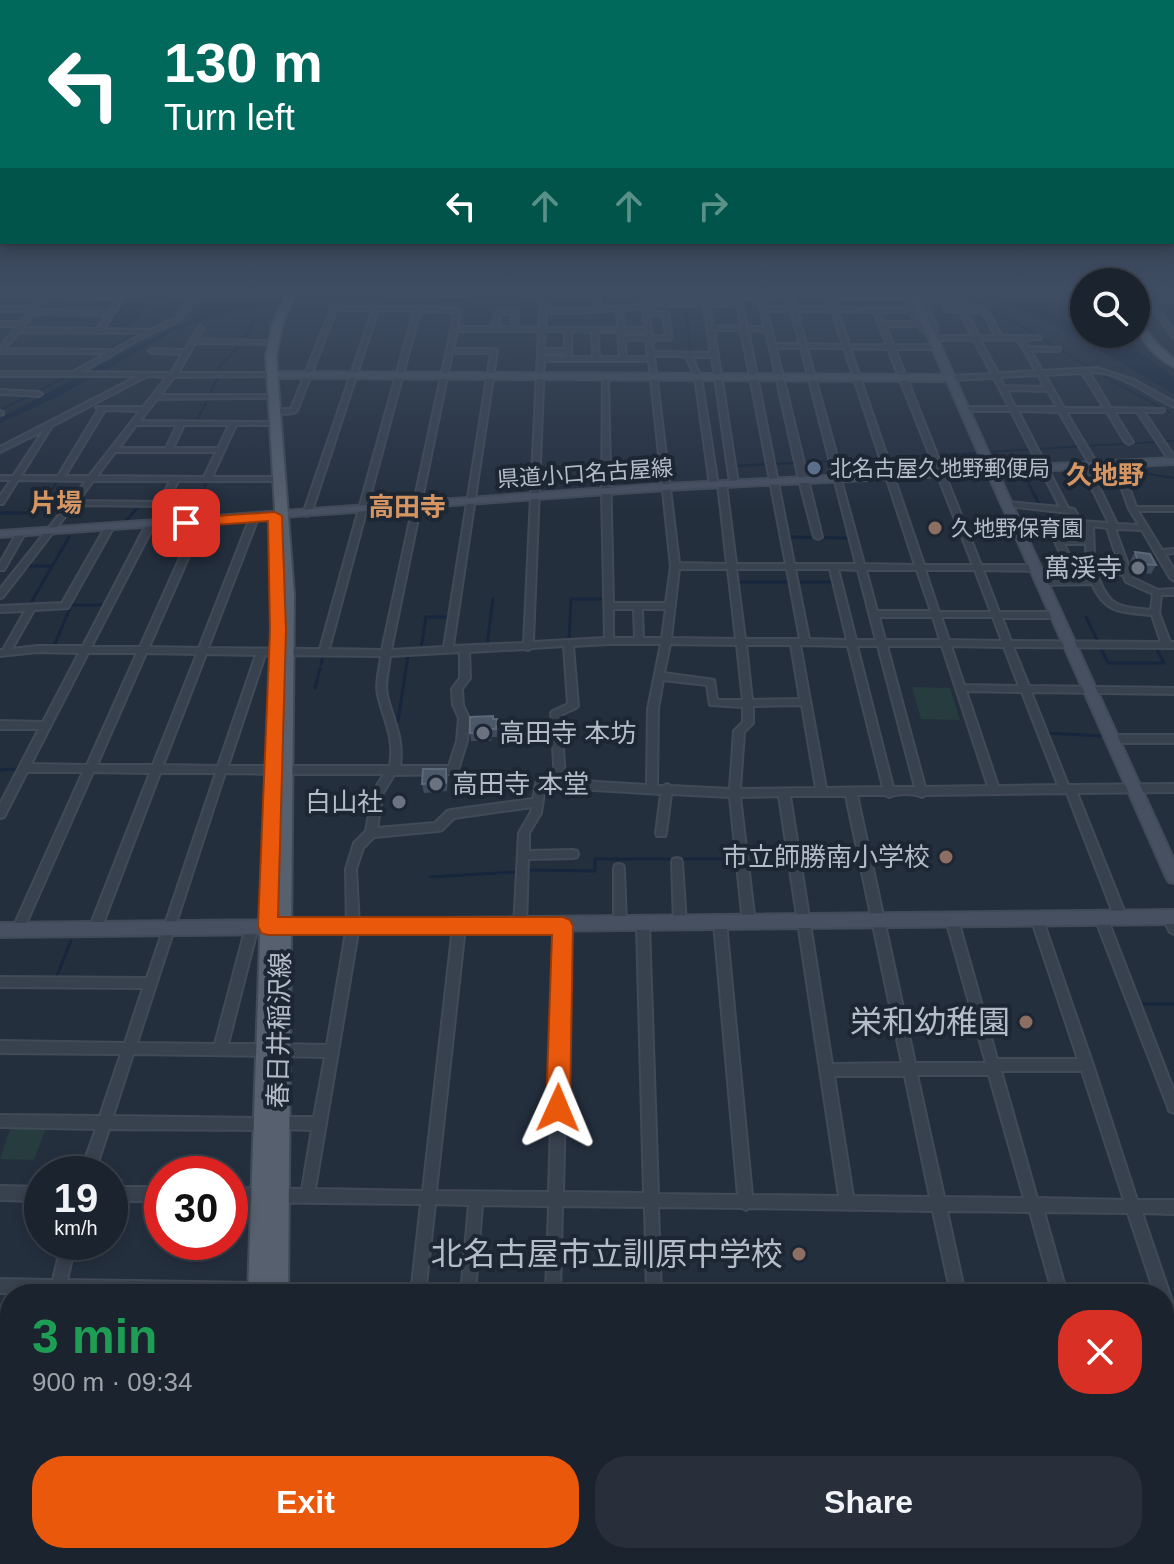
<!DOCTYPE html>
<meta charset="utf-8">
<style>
:root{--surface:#1b232e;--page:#282f3a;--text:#f1f3f6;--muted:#a0a4aa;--line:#39404a;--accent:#ea580c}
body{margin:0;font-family:Arial,"Noto Sans JP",sans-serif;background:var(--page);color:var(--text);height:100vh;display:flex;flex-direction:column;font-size:30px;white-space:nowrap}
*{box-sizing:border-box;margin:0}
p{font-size:26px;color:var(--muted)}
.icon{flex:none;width:44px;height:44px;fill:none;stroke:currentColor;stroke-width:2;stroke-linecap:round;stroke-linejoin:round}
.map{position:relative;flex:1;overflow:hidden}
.sheet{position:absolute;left:0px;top:1284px;width:1174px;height:280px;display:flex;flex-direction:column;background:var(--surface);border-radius:32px 32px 0 0;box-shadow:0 4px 12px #0003,0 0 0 2px var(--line)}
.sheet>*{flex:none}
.guide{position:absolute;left:0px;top:0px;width:1174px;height:244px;box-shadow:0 4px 12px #0003,0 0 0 2px var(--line);background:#00695c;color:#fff;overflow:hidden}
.tools{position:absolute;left:1070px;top:268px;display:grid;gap:16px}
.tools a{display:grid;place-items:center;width:80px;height:80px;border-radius:50%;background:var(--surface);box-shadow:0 4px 12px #0003,0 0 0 2px var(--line);font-size:40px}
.speed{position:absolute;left:24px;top:1156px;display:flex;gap:16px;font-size:40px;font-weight:700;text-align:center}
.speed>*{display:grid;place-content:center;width:104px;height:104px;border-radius:50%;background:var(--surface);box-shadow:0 4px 12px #0003,0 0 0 2px var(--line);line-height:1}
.speed small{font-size:20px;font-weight:400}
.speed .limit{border:12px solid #d22;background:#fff;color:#111}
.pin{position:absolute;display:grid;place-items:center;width:68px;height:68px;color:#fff;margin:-34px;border-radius:16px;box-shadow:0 4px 12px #0006}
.me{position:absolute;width:88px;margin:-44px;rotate:1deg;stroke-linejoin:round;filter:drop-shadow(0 0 6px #0008)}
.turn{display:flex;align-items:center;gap:28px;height:168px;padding:0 32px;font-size:36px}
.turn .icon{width:104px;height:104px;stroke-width:2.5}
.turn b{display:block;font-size:56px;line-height:68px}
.lanes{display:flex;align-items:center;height:76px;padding:0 32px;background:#0003;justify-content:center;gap:40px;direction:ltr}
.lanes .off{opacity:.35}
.round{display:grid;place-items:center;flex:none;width:84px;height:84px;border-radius:32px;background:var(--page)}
.overview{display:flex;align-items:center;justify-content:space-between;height:136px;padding:0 32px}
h1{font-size:48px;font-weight:800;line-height:60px;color:#1e9e55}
.primary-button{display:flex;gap:16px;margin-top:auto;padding:16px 32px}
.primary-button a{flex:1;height:92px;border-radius:32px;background:var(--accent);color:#fff;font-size:32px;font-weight:800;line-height:92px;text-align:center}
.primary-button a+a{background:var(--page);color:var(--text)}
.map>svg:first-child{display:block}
</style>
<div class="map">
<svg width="1174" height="1564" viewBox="0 0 1174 1564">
<rect width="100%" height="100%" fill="#242f3e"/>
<path fill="#263c3f" d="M912,687L950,688L960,720L921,719Z
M11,1125H47L34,1160L0,1159Z"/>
<path fill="#17263c" d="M8,291L185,297L277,292L434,298L571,291L459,302L301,301L233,310L177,329L61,395L0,423V418L166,331L200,316L204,307L249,300L149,299L130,328L107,329L124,299L143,298L141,304L143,305L149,297Z
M965,291H1014L1074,324L1084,326V334H1125L1137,349L1174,378V394C1107,356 1040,308 965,291Z"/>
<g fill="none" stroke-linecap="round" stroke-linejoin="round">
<path stroke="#17263c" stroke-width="2" d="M686,308L691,355
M929,311H947
M987,311L1001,314L1091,368
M245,337L258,316
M107,350L140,332
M218,368L241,344
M70,371L105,353
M1097,372L1170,413
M38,391L66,377
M209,396L218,377
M0,410L33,394
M196,422L208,399
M1163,441H1174
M1086,446L1157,442
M1038,449L1080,446
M992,452L1032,449
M936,455L976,453
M888,458L931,455
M837,460L880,458
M802,462L831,461
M774,464L796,463
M735,466L767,464
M1122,470L1174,478
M1024,474L1035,496
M172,491H203L207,481
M48,496L58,480"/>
<path stroke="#17263c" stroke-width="3" d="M1034,494L1039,504
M0,513H37L49,494
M125,522L140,505
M788,537L848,538
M27,566H52
M737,582H790
M794,582H835
M69,605H107
M29,606L69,537
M1086,617L1098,642
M569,641L571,599H604
M54,646L70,608H67
M487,646L493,599
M1100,647L1108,663H1164L1156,648H1174
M421,648L426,617H450
M321,664L323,656
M315,688L320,669
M398,721L408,655
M1046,733L1101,736
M0,770L18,769
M526,870L595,871V859H737
M430,877L516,872
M56,978L71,941
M1140,1004H1174"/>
<path stroke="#17263c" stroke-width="4" d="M301,1192L304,1175
M1169,1332L1174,1347
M459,1554L536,1555L540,1564
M557,1556L652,1557L657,1564
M675,1557L713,1558
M720,1558L772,1559L775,1564
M789,1559L888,1560L891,1564
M908,1561H937
M1052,1563L1110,1564
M338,1564L340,1554"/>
<defs>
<path id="street" d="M0,291L121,297L123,300L103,329L150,330L176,318L193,296L128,293L125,291L195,293L197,291H203L201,293L264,291V293L262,294L199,297L180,320L136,341L82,372L171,373L182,354L152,353L149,351L152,349L185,350L199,327L201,326L204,328L197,339L268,341V343L266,344L195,343L178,373H272L274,374V376L174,377L160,395H267L270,397L269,398L157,399L140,421L272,422V424L270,425H236L212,477H273L277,479L273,481H178L167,504L163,506L74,505L3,597L0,598V589L86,481L18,480L3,504H0V496L11,480H0V476H13L43,431L0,452V447L138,376H0V372H72L107,353H0V347L17,326H0V322H20L30,311H0V307H33L42,296L0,295ZM47,297L117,300L109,311L36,310ZM34,314L107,315L97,329L22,328ZM19,332L144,333L113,350L5,349ZM147,376L167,377L143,407H97L96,408L98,410L58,476H21L52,426ZM105,410L140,411L89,476H65ZM136,425H177L166,448H119ZM184,425H229L218,448H173ZM115,452H216L204,477L97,476ZM93,481H170L160,502L78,501Z
M339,291L458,292L511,291L508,293L458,296L342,293Z
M644,291L647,293L648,302H736L735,297L738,295C763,296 788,291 813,291L792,295L796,307L831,308L825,291H831L832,295L907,296V291H913C913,308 917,321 930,332L932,330L924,310L921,295L924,293L940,297L942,296L945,299L986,309L1002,336H1039L1041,337V339L1024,340L1028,347L1060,348V350L1058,351H1031L1042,371L1097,368L1134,380L1174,402V407C1147,395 1120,371 1089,372L1111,408L1164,409V411L1162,412H1144L1174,456V463H1171L1137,412H1114L1133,442L1129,444L1125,442L1107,412H1066L1098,465L1094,467L1090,465L1059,412L1018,411L1068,508L1074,509L1081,521L1109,523L1081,466L1085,464L1089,466L1117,524L1139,525L1129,509L1113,464L1114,462L1121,464L1136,507H1174V511H1138L1162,550L1174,549V553L1165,554L1174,570V581L1170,578L1142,530L1115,529L1133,578L1158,590L1174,589V595H1161L1159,613L1170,642H1174V648L1013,647L1029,686L1174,688V694L1031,692L1068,785L1174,784V792L1077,793L1127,918L1125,921L1121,923L1117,921L1115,918L1067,793L926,795L922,797C914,793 897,793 889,797L885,795H857L915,1063H986L946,920L948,917L952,915L956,917L958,920L997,1059H1078L1031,918L1033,915L1037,913L1041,915L1093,1065L1137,1200H1174V1214L1142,1213L1174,1307V1336L1169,1334L1164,1321V1294H1155L1128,1213L1044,1212L1067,1294H1053L1030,1212L947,1211L965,1294H951L933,1211L749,1208L746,1210L742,1208L658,1207L661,1294H647L645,1207L562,1206L560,1294H546L549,1206L482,1205L475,1294H461L469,1205L435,1204L425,1294H411L421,1204L230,1202V1188L302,1189L312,1130L278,1129L273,1128L272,1123L273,1118L278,1117H314L325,1057L278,1056L274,1054L272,1050L270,1054L266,1056L133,1054L113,1116L263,1118L268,1119L269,1124L268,1129L263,1130L109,1129L94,1174H80L96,1129L0,1127V1115L100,1116L121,1054L0,1053V1041L125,1043L143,988L0,987V977L147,978L216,773H160L101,929L99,932L95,934L91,932L89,929L150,773L93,772L22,933L18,935L14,933L12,930L83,772H27L4,817L0,818V804L39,729H0V721L43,722L79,653L37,652L0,656V650H3L25,611L0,612V606L62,603L105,528L109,526H112L113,528L68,608L34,610L12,649L37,646H83L146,525L150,523H153L154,525L91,647H140L196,522L200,520L204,522L149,647L199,648L250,518L254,516L258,518L208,648L320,649L414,311L378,310L311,514L307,516L303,514L373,310H336L297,411C292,415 277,415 272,411L275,409H291L332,307L458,308L461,310L457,327H492L496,311L515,310L518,312L517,327L539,328L541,302L546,303V309H594V297L597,295L600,297V308L642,305L641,293ZM787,296L790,307H766L764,299ZM927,298L941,301L946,311L960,312L972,336H933L938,330L930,310ZM741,299L758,300L765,327H747ZM834,299L907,300L909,308H837ZM947,303L970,308H950ZM649,306H704L711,353L654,352L652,340H669L672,338L668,312L649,311ZM710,306H737L741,327L713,326ZM643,308L645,328H624L623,310ZM617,310L618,328H545L546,313H581ZM420,311L455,312L382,650L329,649ZM767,311H791L800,344H775ZM797,311H832L843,345L806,344ZM838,311L874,312L887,345H849ZM880,312H910L914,322H884ZM966,312H982L996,336H979ZM501,314H512L511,327H498ZM649,315H663L666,336H652ZM886,326H917L932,340H974L992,374L950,376L947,378L950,380L994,378L1009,407H964L961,409L964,411H1011L1060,507L1007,502L1003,504L1007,506L1069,513L1076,525L1085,526L1086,540H1059L1055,542L1066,565L1086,566L1090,578L1042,579L1038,582L1042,585L1092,584C1105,614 1122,612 1152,615L1161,642L1011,641L1002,618H1057L1061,615L1057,612H999L983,570L1036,571L1040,568L1036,565H981L895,349H936L939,347L936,345H893ZM714,330H741L786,564H736L726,484L722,482L718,484L727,564L679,563L654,356H686L695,377L710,485L714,487L718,485L701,377L692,357H712L730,483L734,485H737L738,483ZM748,330L766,331L799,480L814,537L818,539L822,537L776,348H801L856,564H794ZM457,331H539L524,643L453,646L497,351L494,349H453ZM545,331H565V349H544ZM571,331L592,332L593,357H571ZM598,332H618L620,357H599ZM624,332H645L646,336H625ZM625,340H646L648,357H626ZM980,340H1018L1036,371L998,373ZM807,348H844L915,565L864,564L841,480L843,478ZM850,348L888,349L973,565H924ZM452,353H491L444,647L391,650ZM544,353H565V357H544ZM544,361H649L671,566L666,603H613L608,377L603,376L602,492L605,638L533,642ZM1082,373L1104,408H1064L1045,375ZM1038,375L1045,387L1004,386L1000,377ZM1007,390L1048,391L1057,407H1015ZM1093,526L1107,528L1121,570L1094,567L1091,558L1094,554ZM1064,544H1086V554L1083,558L1084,561H1072ZM679,569H728L736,639L671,638ZM736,569H787L800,639H745ZM795,569H830L847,640L809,639ZM838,569L858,570L876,640H856ZM866,570H917L931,611H877ZM925,570H975L991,612H939ZM1096,572L1123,575L1126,582L1153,594L1151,610C1115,606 1109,607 1096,572ZM613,609H634L635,638H613ZM642,609H666L662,638H643ZM879,617H933L940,640H885ZM941,617H993L1002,641L949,640ZM609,644H661L648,709L647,785L565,780L561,715L576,708L578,706L573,646ZM670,644L737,645L743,700H717L714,680L664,673ZM746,645H791L800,699L752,700ZM800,645L848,646L883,787L826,788ZM564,646L568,704L553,711L551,713L555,780H537L533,799L451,810L447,811L435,823L377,828L383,793L394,775L453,774L458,770L467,741L469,718L463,705L462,689L470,678L469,652L525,649L528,650L532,648ZM857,646H878L915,787H893ZM887,646H942L988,786L925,787ZM951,646L1004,647L1019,686L964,685ZM460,652V678L452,689L453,705L459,718L457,741L449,766H400C404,736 393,722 387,695C384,684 389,668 390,656ZM88,653H137L87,765L31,764ZM146,653L197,654L153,765H97ZM206,654L256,655L218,766L163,765ZM265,655L381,656C380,668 375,684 378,695C384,722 395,736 390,766H284L280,769L275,766H228ZM663,680L707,685L710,705L743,707V722L734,731L730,789L671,786L667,784L663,786H657L658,709ZM966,691L1022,692L1058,785L998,786ZM802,705L816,788L740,789L744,732L753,723V706ZM280,771L284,774H384L373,792L366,831L354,843L346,869L347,926L327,1045L278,1044L274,1046L272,1050L270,1046L266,1044H228L258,927L256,924L252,922L248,924L246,927L215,1044L137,1043L225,773L275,774ZM545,787L661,794L656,833L657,836H665L666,833L671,794L730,797L743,923L745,926L749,928L753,926L755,923L740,797L779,796L839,1196L752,1195L726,923L724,920L720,918L716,920L714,923L738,1195L658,1194L649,925L647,922L643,920L639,922L637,925L644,1193L563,1192L569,926L567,923L563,921L559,923L557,926L549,1192L436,1191L465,927L463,924L459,922L455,924L453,927L423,1191L315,1189L359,926L356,869L363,848L374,837L438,831L442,830L454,818L532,807L531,812L519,833L514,927L516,930L520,932L524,930L526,927L528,859L573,858L577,857L578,854L577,851L573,850L529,851V833L541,813ZM790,796H846L902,1063L832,1064ZM1001,1071H1082L1124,1200L1037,1198ZM917,1075H989L1024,1198L944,1197ZM834,1076H905L930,1197L853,1196Z
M1140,291H1146L1153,301L1174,297V301L1155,304L1174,331V337L1172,336Z
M0,390L39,392L42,394L39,396L0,394Z
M0,411L3,412V414L0,415Z
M18,531H21L25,533L4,570H0V563Z
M1112,735H1174V743H1112L1107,739Z
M677,858L681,859L682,862L686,924L684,927L680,929L676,927L674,924L672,862L673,859Z
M619,864L623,865L624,868L626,925L624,928L620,930L616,928L614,925V868L615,865Z
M1101,913L1105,915L1107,918L1174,1091V1113L1169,1111L1168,1107L1095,918L1097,915Z
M1169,913L1174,917V934L1170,932L1163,918L1165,915Z
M0,1186L42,1187V1201L0,1200Z
M110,1187H162V1201H110Z
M62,1242H76L67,1280L259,1283L264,1285L266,1290L265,1294L0,1293V1279L53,1280Z
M8,1358L10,1359V1379L5,1390L0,1393V1367L3,1361Z
M0,1443L10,1445V1488L6,1499L0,1501V1471L5,1460L0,1459Z
M10,1520V1536L0,1537V1521Z
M1164,1549H1174V1564L937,1562L931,1560L929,1554H1164Z
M65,1554H81L77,1564H61Z
M151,1554H167L164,1564H148Z
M381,1554H397L396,1564H380Z
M439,1554H455L454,1564H438Z
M537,1554H553V1564H537Z
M653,1554H669V1564H653Z
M771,1554H787L788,1564H772Z
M889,1554H905L907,1564H891Z"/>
<path id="secondary" d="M914,291H922L923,307L995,467L1174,458V464L998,473L1174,860V883L1169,882L1166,877L988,474L665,490L0,537V531L665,484L985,468L947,381L272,378L267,375L272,372L944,375L915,307Z
M1174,910V924L0,937V923Z"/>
<path id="primary" d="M286,291H296L282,326L276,356L294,595L288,1294H248L263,849L265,844L275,843L280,595L266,356L272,326Z
M1136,320L1139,321L1158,345L1174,359V367C1158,359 1136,339 1136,320Z
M237,1554H277L276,1564H236Z"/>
</defs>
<use href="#street" stroke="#414a57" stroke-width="4"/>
<use href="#secondary" stroke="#414a57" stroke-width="4"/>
<use href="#primary" stroke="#414a57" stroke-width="4"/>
<use href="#street" fill="#38414e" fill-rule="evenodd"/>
<use href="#secondary" fill="#465061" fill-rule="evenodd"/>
<use href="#primary" fill="#56606e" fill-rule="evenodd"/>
</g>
<path fill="#3f4b5c" d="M1135,552L1156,565L1151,574L1134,572L1130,561Z
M493,719H497V737H492L491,741H471L470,733Z
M446,769L448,777L447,791L424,793L422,784Z"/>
<path fill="#4b5868" stroke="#5c6777" stroke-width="2" d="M1135,552L1150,554L1156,565L1139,564Z
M493,716V719H497L496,729H491L490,733H470V717Z
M423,769H446V783L422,784Z"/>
<linearGradient id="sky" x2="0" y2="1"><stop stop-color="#141a22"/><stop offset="0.57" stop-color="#3f4d63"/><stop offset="1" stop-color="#3f4d63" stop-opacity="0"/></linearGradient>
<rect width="1174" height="510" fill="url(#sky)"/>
<path fill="#ea580c" stroke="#983908" stroke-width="2" d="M275,512L282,516L286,630L278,917H563L570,920L573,926L570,1108L566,1116L558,1120L550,1116L546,1108L552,935H268L261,933L258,926L270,630L268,521L186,527L179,523L186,518Z"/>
<circle fill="#5c6f8a" stroke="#1d2633" stroke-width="3" cx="814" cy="468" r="8"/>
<g fill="#8d6e63" stroke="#1d2633" stroke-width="3">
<circle cx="935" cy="528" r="8"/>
<circle cx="946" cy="857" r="8"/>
<circle cx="1026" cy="1022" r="8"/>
<circle cx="799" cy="1254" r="8"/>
</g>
<g fill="#6b7280" stroke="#1d2633" stroke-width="3">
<circle cx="1138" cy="568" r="8"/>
<circle cx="483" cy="733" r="8"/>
<circle cx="436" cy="784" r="8"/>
<circle cx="399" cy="802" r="8"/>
</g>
<g text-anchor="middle" stroke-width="8" stroke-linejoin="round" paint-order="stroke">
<g font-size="22" fill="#b4bcc9" stroke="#1d2633" text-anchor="start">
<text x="830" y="476">北名古屋久地野郵便局</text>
<text x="951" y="536">久地野保育園</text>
</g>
<g font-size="22" fill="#b4bcc9" stroke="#1d2633">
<text transform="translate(585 473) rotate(-4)" y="8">県道小口名古屋線</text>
</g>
<g font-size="26" font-weight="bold" fill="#d59563" stroke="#1d2633">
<text x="1105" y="484">久地野</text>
<text x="56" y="512">片場</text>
<text x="407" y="516">高田寺</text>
</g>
<g font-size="26" fill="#b4bcc9" stroke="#1d2633" text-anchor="end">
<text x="1122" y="577">萬渓寺</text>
<text x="499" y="742" text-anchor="start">高田寺 本坊</text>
<text x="452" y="793" text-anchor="start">高田寺 本堂</text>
<text x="383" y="811">白山社</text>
<text x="930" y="866">市立師勝南小学校</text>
</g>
<g font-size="26" fill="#b4bcc9" stroke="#1d2633">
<text transform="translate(279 1030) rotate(-89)" y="9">春日井稲沢線</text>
</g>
<g font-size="32" fill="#b4bcc9" stroke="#1d2633" text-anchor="end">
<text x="1010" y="1033">栄和幼稚園</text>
<text x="783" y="1265">北名古屋市立訓原中学校</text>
</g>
</g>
</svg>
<div class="tools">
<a><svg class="icon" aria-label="search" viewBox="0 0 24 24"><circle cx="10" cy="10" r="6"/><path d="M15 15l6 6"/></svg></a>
</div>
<div class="speed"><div>19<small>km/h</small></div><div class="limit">30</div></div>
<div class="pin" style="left:186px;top:523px;background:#d93025"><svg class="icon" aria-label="arrive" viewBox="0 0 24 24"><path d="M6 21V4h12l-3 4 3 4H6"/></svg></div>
<svg class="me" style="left:558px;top:1108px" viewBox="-20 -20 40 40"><path d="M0-17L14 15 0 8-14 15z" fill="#ea580c" stroke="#fff" stroke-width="4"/></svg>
<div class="guide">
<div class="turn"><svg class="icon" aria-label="left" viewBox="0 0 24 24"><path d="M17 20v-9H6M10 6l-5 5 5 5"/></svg><div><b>130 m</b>Turn left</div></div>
<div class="lanes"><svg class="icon" aria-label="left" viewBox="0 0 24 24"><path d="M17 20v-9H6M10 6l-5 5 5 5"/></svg><svg class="icon off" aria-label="ahead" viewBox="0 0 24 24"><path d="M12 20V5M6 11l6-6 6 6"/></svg><svg class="icon off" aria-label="ahead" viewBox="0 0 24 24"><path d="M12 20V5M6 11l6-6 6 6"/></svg><svg class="icon off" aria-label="right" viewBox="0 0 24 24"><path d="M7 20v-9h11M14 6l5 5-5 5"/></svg></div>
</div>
<section class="sheet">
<div class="overview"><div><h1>3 min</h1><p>900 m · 09:34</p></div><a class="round" style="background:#d93025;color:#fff"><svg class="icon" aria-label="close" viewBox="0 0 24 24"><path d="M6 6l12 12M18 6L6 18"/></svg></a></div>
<div class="primary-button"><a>Exit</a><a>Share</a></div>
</section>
</div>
